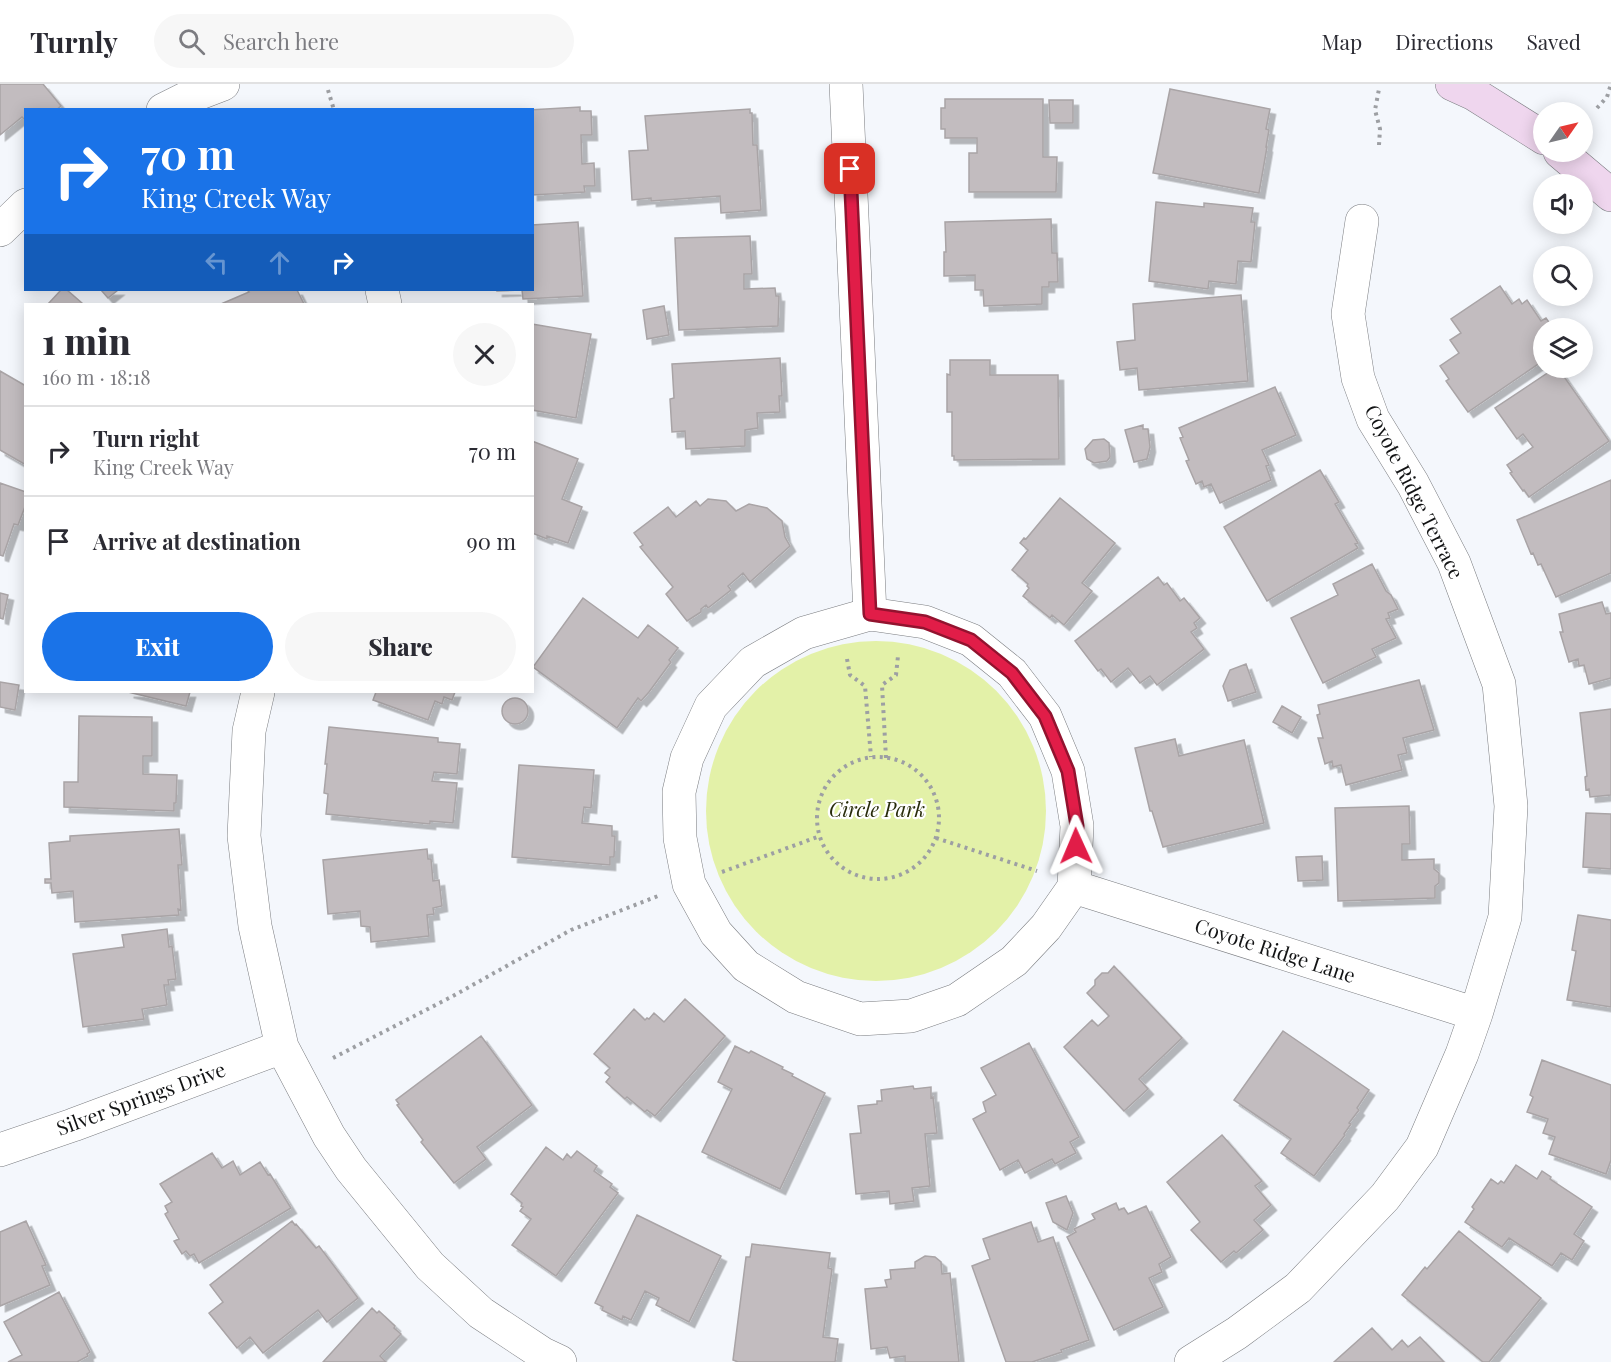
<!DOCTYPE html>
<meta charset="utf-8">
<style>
:root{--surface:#fff;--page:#f7f7f7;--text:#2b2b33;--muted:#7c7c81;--line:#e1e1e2;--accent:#1a73e8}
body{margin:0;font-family:"Playfair Display",serif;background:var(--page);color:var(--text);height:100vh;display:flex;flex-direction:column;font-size:22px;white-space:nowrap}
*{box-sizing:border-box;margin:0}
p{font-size:20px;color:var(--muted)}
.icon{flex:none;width:33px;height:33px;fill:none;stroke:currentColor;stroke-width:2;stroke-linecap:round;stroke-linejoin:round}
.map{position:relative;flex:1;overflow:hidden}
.drawer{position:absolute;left:24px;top:219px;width:510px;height:390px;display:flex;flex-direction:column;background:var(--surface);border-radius:0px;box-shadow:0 3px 15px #0003}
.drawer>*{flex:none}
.hud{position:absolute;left:24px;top:24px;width:510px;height:183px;border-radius:0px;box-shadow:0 3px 15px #0003;background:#1a73e8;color:#fff;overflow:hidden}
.needle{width:39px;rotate:56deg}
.buttons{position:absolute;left:1533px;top:18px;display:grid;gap:12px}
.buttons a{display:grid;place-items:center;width:60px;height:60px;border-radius:50%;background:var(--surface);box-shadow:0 3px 15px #0003;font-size:30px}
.pin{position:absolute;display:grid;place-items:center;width:51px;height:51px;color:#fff;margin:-26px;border-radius:12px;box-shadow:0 3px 9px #0006}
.me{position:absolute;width:66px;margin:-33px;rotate:359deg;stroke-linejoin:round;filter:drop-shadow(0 0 4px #0008)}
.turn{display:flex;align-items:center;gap:21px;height:126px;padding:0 18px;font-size:27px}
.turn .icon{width:78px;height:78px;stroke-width:2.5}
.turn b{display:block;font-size:42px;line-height:51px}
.lanes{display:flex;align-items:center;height:57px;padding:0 18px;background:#0003;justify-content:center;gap:30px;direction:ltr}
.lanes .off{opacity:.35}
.round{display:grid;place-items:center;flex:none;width:63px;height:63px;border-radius:32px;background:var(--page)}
.head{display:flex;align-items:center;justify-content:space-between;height:102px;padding:0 18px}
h1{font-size:36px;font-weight:800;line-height:45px}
.button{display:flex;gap:12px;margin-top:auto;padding:12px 18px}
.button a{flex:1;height:69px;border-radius:36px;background:var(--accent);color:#fff;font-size:24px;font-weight:800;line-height:69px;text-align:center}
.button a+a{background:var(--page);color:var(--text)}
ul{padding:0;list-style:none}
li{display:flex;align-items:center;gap:18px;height:90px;padding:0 18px;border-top:2px solid var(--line)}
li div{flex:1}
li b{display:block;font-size:22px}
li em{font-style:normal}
header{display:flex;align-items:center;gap:36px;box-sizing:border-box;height:84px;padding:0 30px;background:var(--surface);border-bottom:2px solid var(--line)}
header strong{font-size:28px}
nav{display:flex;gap:33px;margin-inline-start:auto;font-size:21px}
.search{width:420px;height:54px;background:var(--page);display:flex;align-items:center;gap:15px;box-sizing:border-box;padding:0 21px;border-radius:33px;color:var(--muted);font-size:22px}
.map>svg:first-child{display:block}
</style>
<header>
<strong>Turnly</strong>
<div class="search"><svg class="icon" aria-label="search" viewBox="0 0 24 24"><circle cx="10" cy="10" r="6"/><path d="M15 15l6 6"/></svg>Search here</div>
<nav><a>Map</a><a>Directions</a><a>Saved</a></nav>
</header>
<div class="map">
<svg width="1611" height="1278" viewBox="0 0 1611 1278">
<defs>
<filter id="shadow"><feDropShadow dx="5.5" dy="5.5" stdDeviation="0" flood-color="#0004"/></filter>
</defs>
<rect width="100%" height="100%" fill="#f4f7fc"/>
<path fill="#e3f1a8" d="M706 727a170 170 0 1 1 340 0a170 170 0 1 1-340 0Z"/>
<path fill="#c2bcbf" stroke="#a9a4a6" stroke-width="1.5" filter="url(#shadow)" d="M0,0H43L61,22L56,26H26V37L22,33L0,51Z
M1170,5L1270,25L1266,45L1269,46L1266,63H1267L1259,109L1153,89Z
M945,15H1043V73H1057L1056,108H969V69H977V54H945V45H941V24H945Z
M1049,16H1073V39H1050Z
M580,23V27H591L592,51H581L582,80L594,79L595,102H584L585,108L532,111V26H528Z
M750,25V29H752L753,61H757L761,126L721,129L720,112L651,117V114L632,116L629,67L648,66L645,32Z
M1156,118L1204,123V119L1253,124L1251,138H1255L1251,178L1238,177L1236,200L1209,197L1208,205L1149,197Z
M1051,135L1052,169H1057L1058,198H1049V203H1042V220L984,222L983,206H975V191L944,192V168H946L945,138Z
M578,138L583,212L523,215L522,206L497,207V206H532V141Z
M750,152L752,190H744V205L775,204L776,212H779L778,242L679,246L675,154Z
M1500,202L1512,220L1519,215L1522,220L1527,216L1541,237L1546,234L1553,244H1544V276L1468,328L1446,297L1449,295L1440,282L1459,269L1450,256L1461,249L1451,235Z
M61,206H67L83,220H48Z
M101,206H118L108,214Z
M247,206H297L304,220H221L249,208Z
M1241,211L1248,297L1139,306L1137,284L1120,286L1117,258L1135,256L1133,220Z
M664,222L669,251L647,255L643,226Z
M532,240L591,250L576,334L532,326Z
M780,274L782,312H779L780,328L757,329L758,344L745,346V362L686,365L685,347L672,348L670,315L674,314L672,280Z
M950,276H990V291H1058L1059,375L954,376V372H952V328H947V290L950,291Z
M1555,284H1558L1609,357L1529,413L1524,406L1523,407L1510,389L1512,388L1507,381L1533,363L1523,350L1517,355L1495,324Z
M0,287L26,302V381L0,366Z
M1275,303L1296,351L1262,366L1269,381L1266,382L1271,396L1220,419L1211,400L1204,403L1202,397L1196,400L1186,377L1189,376L1180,354L1183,353L1179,344Z
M1143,341V345H1148L1150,363L1147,375L1134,378L1125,346Z
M1104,355L1109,359L1110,373L1107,377L1094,379L1087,375L1085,365L1093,356Z
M532,357L578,375L562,415L582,423L568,459L547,452V455L532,449Z
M1320,386L1339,418L1335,420L1358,459L1355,460L1358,464L1267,517L1224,443Z
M1611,396V489L1556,513L1541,480L1538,481L1533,469L1531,470L1517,436Z
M0,399L26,408V420L18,441L14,440L3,472L0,471Z
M1060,414L1115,459L1082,499L1092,507L1064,541L1052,531L1050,534L1023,512L1029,504L1027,502L1028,500L1012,486L1028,466L1020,459L1024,454L1026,455Z
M708,415L726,417L736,427L749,420L767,424L782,437L785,453L790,462L750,498L743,489L728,502L731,506L708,524L706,521L701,525V528L687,537L666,510L673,503L640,463L643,461L634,449L668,423L676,433L696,417L700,422Z
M1372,480L1386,507L1391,511L1398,525L1388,529L1390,534L1386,535L1396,554L1372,565L1376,573L1323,599L1291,534L1338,511L1333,500Z
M1158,493L1164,501L1167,499L1180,517L1184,514L1200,534L1194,539L1197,544L1191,548L1204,565L1157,601L1150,592L1140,599L1128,584L1111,598L1101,585L1098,587L1075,557Z
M0,509L8,511L3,535L0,534Z
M583,514L638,554L648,541L678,564L669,576L671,578L649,608L641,617L638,614L617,644L533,583Z
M1602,518L1606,530L1611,529V594L1589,600L1584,581L1579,582L1578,575L1569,578L1560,548H1563L1559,530Z
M1246,580L1256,608L1228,617L1223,602L1230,586Z
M1419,596L1434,646L1403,654L1407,669L1398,671L1402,686L1346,701L1341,681L1333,683L1332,677L1325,680L1318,654H1323L1317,631L1320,630L1318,621Z
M0,598L19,601L15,626L0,623Z
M128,608H190L186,622Z
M376,608H455L452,616L444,613L442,620L435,617L428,636L373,616Z
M502 627a13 13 0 1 1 26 0a13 13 0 1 1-26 0Z
M1282,622L1301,633L1292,649L1273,638Z
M1611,625V711L1590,713L1589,705L1586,706L1585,693L1587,692L1580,629Z
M79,632L152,633V672H143V690L177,691L176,719H174V727L64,723V698H78Z
M329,643L438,654V658L460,660L457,690L434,688L432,697L457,699L453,739L430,737V740L326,730L328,710L324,709L327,680H325Z
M1175,655L1179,672L1244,656L1264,739L1163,763L1152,727H1150L1135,664Z
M519,681L594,686L591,724L584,723L582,739L612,742V752H615L614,773H610V781L512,773Z
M1409,722L1410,760H1402V776L1434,775V785L1439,789V799L1435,802V814L1338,817L1335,724Z
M1586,729L1611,730V785L1583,783Z
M179,745L182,781H178L181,826L178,825L179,831L75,838L73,807L52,809L51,799H45V795H51L49,759L70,757V752Z
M427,765L428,775H431L433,797L439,796L442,822L433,824L434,830L427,831L429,852L371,858L370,843L361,842L360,827L328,830L323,776Z
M1322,772L1323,796L1298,797L1296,773Z
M1578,831L1611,836V923L1567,916L1576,867L1572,866Z
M167,845L169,863L172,862L176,895L168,896L169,901H164L167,921L142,925L144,935L83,943L73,870L124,863L122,851Z
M1114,882L1182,954L1139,995L1148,1005L1124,1027L1064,963L1092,936L1098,942L1109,932L1087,909L1095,901V896L1102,889H1108Z
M685,915L725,952L655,1032L647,1026L645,1028L627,1013L625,1015L606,998L610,993L605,989L610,984L594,970L634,925L645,936L647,934L649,935L654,929L664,938Z
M1283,947L1369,1006L1357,1024L1359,1026L1349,1039L1351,1040L1344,1050L1345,1051L1314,1092L1281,1069L1291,1055L1234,1016Z
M481,952L532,1021L477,1063L486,1075L454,1099L421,1058L423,1056L397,1021L399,1020L396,1016Z
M1029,959L1079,1053L1070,1058L1076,1069L1055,1080L1052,1075L1025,1089L1018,1076L1000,1086L973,1035L986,1028L983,1018L996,1011L981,984Z
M735,962L749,969L751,967L783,983L782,985L793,990L792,992L825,1009L780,1105L702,1068L732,1005L718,998Z
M1542,976L1611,1001V1076L1606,1090L1549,1070L1555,1053L1543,1049L1548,1035L1527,1028L1533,1013L1530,1011Z
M913,1002L914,1005L931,1003V1014L933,1013L937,1049L925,1050L930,1102L912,1104L914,1117L890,1120L889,1107L856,1110L850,1050L861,1049L858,1022L877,1020V1017H882L881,1006Z
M1222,1051L1262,1097L1255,1102L1271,1121L1254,1136L1263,1146L1236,1169L1234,1167L1221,1178L1191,1146L1200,1138L1167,1098Z
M546,1063L563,1076L567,1070L571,1074L577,1067L597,1082L594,1087L612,1100L610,1103L618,1109L556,1192L512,1161L531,1135L520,1127L523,1123L521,1122L522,1119L511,1110Z
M212,1069L222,1084L233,1077L240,1091L260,1078L268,1091L270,1090L291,1124L199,1179L194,1170L190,1172L186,1167L182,1170L174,1157L179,1155L165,1130L168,1128L165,1122L172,1118L160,1100Z
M1516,1081L1537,1095L1542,1087L1551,1093L1550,1095L1592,1123L1574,1150L1584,1157L1572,1176L1561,1169L1552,1182L1509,1154L1502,1163L1465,1138L1474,1125L1472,1123L1491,1095L1498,1100L1501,1097L1504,1099Z
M1066,1112L1073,1129L1067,1146L1053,1138L1046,1119Z
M1116,1119L1119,1126L1124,1124L1128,1130L1146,1122L1171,1173L1159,1180L1162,1188L1149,1194L1163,1223L1114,1246L1067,1153L1076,1148L1074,1145L1095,1135L1092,1130Z
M637,1131L721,1172L689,1238L656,1221L659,1214L645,1207L631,1236L623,1232L622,1236L602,1226L603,1223L595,1219Z
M26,1137L46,1181L42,1182L50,1201L0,1222V1148Z
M292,1137L295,1141L296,1140L316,1164L319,1162L358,1214L327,1238L318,1226L263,1269L250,1253L237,1264L209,1229L223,1218L210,1201Z
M1031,1138L1038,1158L1053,1153L1089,1256L1061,1266L1062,1268L1032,1278H1006L972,1182L990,1175L983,1155Z
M1459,1147L1541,1214L1489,1278H1483L1402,1211L1425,1183L1427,1185Z
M752,1160L830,1169L828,1184L832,1185L823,1253L838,1255L835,1278H738L733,1276L746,1173H750Z
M925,1172L935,1173L941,1178L942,1190L950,1189L959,1278H905V1272L890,1274L887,1263L871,1265L865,1205L887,1203L885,1196L891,1195L890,1186L915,1184V1178Z
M59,1208L90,1268L87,1270L88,1272L77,1278H8L22,1271L4,1238Z
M372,1224L377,1229L379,1227L395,1242L394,1244L401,1250L380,1272L386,1278H323Z
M1372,1244L1392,1266L1402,1256L1408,1263L1420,1253L1444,1278H1334Z"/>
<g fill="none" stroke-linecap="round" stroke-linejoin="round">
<defs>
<path id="street" d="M846,0L870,530
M163,26L189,13L223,0
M0,146L26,121
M382,206L385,220
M870,530L925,538L971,556L1012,589L1045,632L1068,687L1077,742L1074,803L1046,843L1014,877L957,916L911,932L860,935L796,913L746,882L716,849L689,800L680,754L679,708L687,674L711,622L753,578L804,549Z
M258,608L249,647L244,752L255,842L282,963L329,1052L351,1085L430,1182L481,1229L543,1270L560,1278
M1074,803L1476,930
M0,1066L73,1041L282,963
M1191,1278L1237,1249L1298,1204L1385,1113L1422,1063L1462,970L1476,930L1505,833L1511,722L1499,600L1454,479L1413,400L1373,335L1358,294L1348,230L1362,137"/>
<path id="secondary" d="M1452,0L1474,10L1544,54
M1560,68L1611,111"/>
</defs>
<use href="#street" stroke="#7b7d81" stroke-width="34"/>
<use href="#secondary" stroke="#7b7d81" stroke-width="34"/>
<path stroke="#9d9fa3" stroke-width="4" stroke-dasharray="3 4.5" stroke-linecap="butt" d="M328,6L334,26
M1597,24L1607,13L1611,0
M1379,61L1380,45L1375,26L1379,5
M847,575L850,591L865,602L871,673
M817 734a61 61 0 1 1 122 0a61 61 0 1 1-122 0Z
M886,674L882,601L896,591L898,572
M936,754L1037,787
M722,788L820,752
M333,974L453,912L571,846L658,812"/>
<use href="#street" stroke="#fff" stroke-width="33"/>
<use href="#secondary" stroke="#efd6ee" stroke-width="33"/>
</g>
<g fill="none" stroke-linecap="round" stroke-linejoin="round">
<defs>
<path id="route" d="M850,85L870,530L925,538L971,556L1012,589L1045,632L1068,687L1077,742L1076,762"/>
</defs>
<use href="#route" stroke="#92132f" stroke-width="15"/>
<use href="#route" stroke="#e11d48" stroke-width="10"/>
</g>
<g text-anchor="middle" stroke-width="4.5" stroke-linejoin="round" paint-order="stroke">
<g font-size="20" fill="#121314" stroke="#fff">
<text transform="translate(1414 408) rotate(63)" y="7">Coyote Ridge Terrace</text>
<text transform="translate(1275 867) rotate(18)" y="7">Coyote Ridge Lane</text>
<text transform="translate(141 1015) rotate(-20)" y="7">Silver Springs Drive</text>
</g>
<g font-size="20" font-style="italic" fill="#282c0b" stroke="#fff">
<text x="877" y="733">Circle Park</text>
</g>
</g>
</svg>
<div class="buttons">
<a><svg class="needle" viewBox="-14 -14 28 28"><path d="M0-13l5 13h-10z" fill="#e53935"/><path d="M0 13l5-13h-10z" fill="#7c7c81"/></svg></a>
<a><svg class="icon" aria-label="sound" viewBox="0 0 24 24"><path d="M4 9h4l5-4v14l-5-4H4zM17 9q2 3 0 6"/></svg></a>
<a><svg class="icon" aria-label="search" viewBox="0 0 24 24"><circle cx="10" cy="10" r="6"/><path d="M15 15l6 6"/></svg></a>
<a><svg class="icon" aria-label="layers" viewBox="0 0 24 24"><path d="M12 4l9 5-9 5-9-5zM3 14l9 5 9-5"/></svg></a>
</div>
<div class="pin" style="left:850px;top:85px;background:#d93025"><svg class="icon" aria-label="arrive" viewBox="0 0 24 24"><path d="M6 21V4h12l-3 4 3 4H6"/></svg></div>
<svg class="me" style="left:1076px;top:762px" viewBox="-20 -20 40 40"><path d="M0-17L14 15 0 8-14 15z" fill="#e11d48" stroke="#fff" stroke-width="4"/></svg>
<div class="hud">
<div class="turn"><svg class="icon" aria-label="right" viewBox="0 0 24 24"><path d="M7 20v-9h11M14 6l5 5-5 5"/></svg><div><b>70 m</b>King Creek Way</div></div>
<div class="lanes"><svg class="icon off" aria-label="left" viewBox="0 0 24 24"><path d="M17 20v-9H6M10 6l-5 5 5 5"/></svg><svg class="icon off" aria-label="ahead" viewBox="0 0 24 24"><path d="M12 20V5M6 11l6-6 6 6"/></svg><svg class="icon" aria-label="right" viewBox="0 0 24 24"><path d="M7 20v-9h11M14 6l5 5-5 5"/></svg></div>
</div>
<section class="drawer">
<div class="head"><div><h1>1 min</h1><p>160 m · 18:18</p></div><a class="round"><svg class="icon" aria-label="close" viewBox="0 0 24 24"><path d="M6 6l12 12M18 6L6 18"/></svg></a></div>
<ul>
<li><svg class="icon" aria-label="right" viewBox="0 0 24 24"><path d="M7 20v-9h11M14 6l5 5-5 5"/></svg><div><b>Turn right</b><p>King Creek Way</p></div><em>70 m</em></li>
<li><svg class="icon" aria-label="arrive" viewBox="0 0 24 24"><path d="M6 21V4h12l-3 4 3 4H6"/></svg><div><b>Arrive at destination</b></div><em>90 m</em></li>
</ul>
<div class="button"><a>Exit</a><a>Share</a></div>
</section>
</div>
